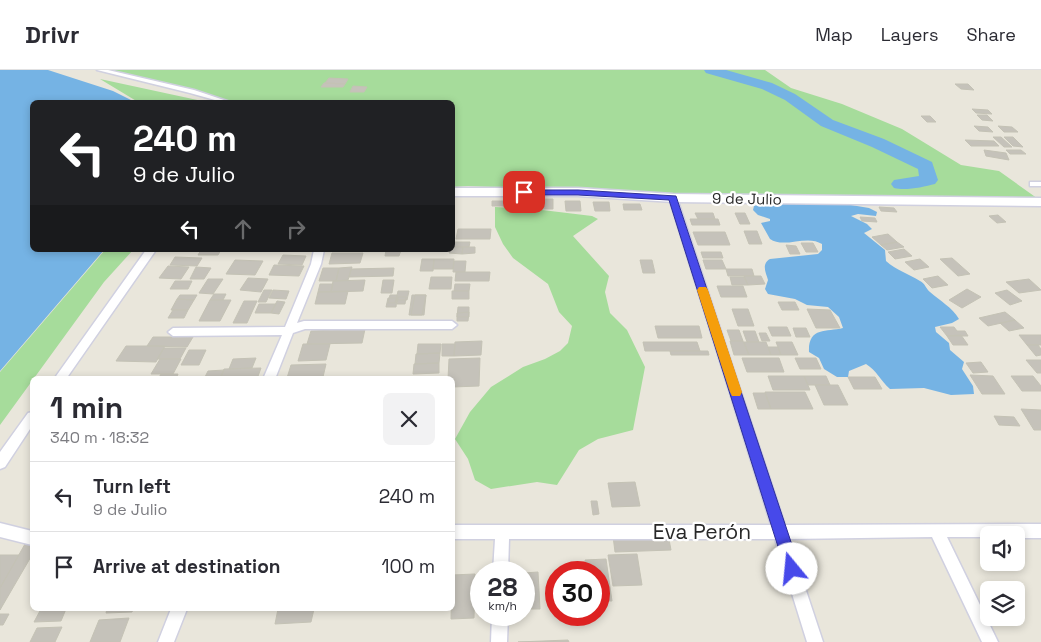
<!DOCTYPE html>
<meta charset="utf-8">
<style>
:root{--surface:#fff;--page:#f2f2f3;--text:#2b2b33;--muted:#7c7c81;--line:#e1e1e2}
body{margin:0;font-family:"Space Grotesk",sans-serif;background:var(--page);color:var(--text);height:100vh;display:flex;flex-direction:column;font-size:19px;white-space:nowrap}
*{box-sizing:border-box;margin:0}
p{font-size:16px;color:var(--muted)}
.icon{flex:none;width:28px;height:28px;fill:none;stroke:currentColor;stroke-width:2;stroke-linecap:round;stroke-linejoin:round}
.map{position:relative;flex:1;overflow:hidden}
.panel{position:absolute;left:30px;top:306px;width:425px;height:235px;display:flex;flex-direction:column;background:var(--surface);border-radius:8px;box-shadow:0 2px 8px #0003}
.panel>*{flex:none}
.banner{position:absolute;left:30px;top:30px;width:425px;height:152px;border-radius:8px;box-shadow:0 2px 8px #0003;background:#202124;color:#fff;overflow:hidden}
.buttons{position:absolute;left:980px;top:456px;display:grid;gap:10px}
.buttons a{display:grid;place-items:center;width:45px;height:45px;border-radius:8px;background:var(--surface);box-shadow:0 2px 8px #0003;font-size:25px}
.speed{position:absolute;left:470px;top:491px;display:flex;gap:10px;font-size:25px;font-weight:700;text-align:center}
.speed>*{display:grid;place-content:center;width:65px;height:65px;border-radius:50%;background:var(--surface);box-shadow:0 2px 8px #0003;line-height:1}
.speed small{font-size:12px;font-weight:400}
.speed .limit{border:8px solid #d22;background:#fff;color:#111}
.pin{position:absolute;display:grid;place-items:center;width:42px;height:42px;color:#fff;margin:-21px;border-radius:10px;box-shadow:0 2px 8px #0006}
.me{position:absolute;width:55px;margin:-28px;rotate:343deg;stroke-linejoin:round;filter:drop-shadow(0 0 4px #0008)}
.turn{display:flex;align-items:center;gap:18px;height:105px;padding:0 20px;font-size:22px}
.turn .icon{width:65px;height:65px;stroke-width:2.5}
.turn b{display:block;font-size:35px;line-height:42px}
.lanes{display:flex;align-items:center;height:48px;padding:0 20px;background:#0003;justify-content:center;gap:25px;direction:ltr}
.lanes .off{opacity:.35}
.round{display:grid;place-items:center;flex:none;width:52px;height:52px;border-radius:8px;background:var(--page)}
.summary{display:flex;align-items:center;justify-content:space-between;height:85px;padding:0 20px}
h1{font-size:30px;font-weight:800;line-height:38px}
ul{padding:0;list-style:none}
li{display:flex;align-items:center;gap:15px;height:70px;padding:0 20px;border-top:1px solid var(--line)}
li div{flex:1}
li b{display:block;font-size:19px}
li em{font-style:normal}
header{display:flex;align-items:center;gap:30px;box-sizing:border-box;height:70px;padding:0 25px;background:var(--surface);border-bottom:1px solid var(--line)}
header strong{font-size:24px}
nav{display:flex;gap:28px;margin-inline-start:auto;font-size:18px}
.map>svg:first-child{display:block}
</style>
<header>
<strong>Drivr</strong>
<nav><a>Map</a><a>Layers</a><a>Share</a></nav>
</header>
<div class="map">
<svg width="1041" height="572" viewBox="0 0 1041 572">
<rect width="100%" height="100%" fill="#e9e6db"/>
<path fill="#a6dc9b" d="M100,0H765L791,18L842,34L902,59L961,95L999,101L1041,131L667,124L468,116L453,117V122L452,32H227L214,27Z
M100,9L202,31L204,32H138Z
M495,137L534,139L592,146L598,149L573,166L609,206L605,222L610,243L627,260L645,297L633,360L598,369L579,380L557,415L537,412L491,419L475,410L468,389L455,369L470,342L491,317L523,297L545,289L560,281L568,273L572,256L559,242L548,214L513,188L503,174L495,157Z
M105,180H133L104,212L0,355V302Z"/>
<path fill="#75b3e4" d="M0,0H48L113,21L135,32H32V180H104L0,301Z
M771,131L845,134L869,138L877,142L876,146L858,144L851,146L867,154L872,159L864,163L885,180L886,191C896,200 909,204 920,211C925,213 926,219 930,222C940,231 952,237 959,249L952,253L935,257L936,262L949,273L950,280L964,292L962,299L973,316L974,324L951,325L924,318L890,319C880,310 877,301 866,294L849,301L848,307H837L824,299L819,288L809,282C808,257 826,262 843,258L839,247L828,237L807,235L795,229L768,224L765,219L768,210C766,203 761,194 770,189L818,184L822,180V174C807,164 784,179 770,169L761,153L770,151V149L758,145L753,140L754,136Z"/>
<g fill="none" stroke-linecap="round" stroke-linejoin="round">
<path fill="#75b3e4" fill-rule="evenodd" d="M704,0H726L772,13L795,24L833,50L884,69L932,92L938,110L935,114C923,117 906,121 894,118L891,114L894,110L919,106L918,99L872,77L821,56L785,30L762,19L706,3Z"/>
</g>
<path fill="#c5c2ba" stroke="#c4c2b5" d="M329,8L348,9L345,14L325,13Z
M324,13H325L345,14L343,17H321Z
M955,14H968L974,20L961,19Z
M353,16L367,17L364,22H350Z
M972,39L988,40L992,44L976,43Z
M977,45H987L993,51L982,50Z
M921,46H930L936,52H927Z
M974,56L988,57L993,62L979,61Z
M998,56L1012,57L1018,62H1004Z
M993,67H1001L1012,77H1004Z
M1004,67H1013L1023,77L1013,76Z
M965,70L994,71L999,76H971Z
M984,80L1006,83L1009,90L986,86Z
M1006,80H1021L1026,84H1010Z
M520,128H534V133H519Z
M541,129H553V139H542Z
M492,131H505V136H492Z
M565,131H580L581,141H566Z
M593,132H609L610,141H595Z
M623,134H640L642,140H624Z
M879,137L894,138L897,142L881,141Z
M695,143H713L715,149H698Z
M735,143H745L750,154H740Z
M998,145L1006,152L997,153L989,146Z
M860,147L875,148L877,152L862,151Z
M690,149H718L720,155H692Z
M458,159H491L490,169H456Z
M744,161H757L762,174H749Z
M693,162H725L730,175H698Z
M888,164L897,172L881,175L872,167Z
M452,172H470L469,177H452Z
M897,172L904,177L887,180L881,175Z
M801,173H813L818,182H806Z
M786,175L796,176L800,184H790Z
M452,177H463L462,184L449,183Z
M463,177H475V183L462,184Z
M904,179L912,186L895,189L888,182Z
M201,180H221L218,185H198Z
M386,180H401L399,186H385Z
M701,182H721L723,188H703Z
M332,183H363L360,193L329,194Z
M283,185L306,186L302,195L278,194Z
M175,187L202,188L197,196L170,195Z
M952,188L970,204L958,206L940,189Z
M422,189H434L433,201H420Z
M434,189H454L453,199H433Z
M920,189L929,197L914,200L905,192Z
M235,190L263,191L255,205L226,204Z
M640,190H652L655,203H643Z
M703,190H722L726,199H706Z
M454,191H466L465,202H453Z
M274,195L304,196L299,206L269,205Z
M168,196L189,197L181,209L159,208Z
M196,197L211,198L204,209H190Z
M352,197L348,210L336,211L339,198Z
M323,198H339L336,211H319Z
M394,198L393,206L349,207L351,199Z
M726,199H752L754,206H728Z
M456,202H490L489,211H455Z
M744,206H761L765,214L748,215Z
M938,206L948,215L932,218L923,209Z
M431,207H452L451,219H429Z
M730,207H744L748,215H732Z
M248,208L268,209L261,222L240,220Z
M208,209H223L213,224L199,223Z
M1029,209L1041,220L1019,223L1006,212Z
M365,210L363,221L331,222L333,211Z
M383,210H394L392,223H381Z
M175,211H192L188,219H170Z
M320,214H333L331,222H318Z
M455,214H470L469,221H454Z
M717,216H743L747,227H721Z
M967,219L981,227L962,238L949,230Z
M264,220H272L266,232H258Z
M273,220L289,221L286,229L269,228Z
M1007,220L1022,231L1010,235L995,223Z
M348,221L345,234H315L318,222Z
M398,221H409L407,230H396Z
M452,221H469V229H452Z
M214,224H226L223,230H210Z
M180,225H197L194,230L177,229Z
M390,225H397L395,233H388Z
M412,225H426L424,245H409Z
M415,225H426L422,245H411Z
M398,227H406L405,234H397Z
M388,228H397L396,237H386Z
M177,229L194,230L188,240H171Z
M210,230H231L220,251H199Z
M244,231H257L247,253H233Z
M277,231L285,232L279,244L271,243Z
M778,232H795L799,240H782Z
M259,234H276L271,243H255Z
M458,237H469V247H457Z
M732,239H748L754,256H738Z
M807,239L830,240L840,258H816Z
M173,240H188L184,248H168Z
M469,242L468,251H457V243Z
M1005,242L1015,250L988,256L979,248Z
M1015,250L1024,258L1009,261L1000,253Z
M655,256H699L702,268H658Z
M768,257H787L791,266H772Z
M940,257H954L957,261H965L968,266H947Z
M793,258H806L810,267H796Z
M365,259L362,273L307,274L311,261Z
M727,260H739L743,271H731Z
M743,261H755L759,272H747Z
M759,263H766L770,271H762Z
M1019,265H1041V275H1027Z
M947,266L961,265L968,275H953Z
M153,267H193L187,277L147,276Z
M482,271L481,285L454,286L455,272Z
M730,271H743L749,285H734Z
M643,272H697L700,281H645Z
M744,272H766L771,285H749Z
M776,272H792L798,285H781Z
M303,274H330L326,290L298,291Z
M418,274H441L440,283L417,284Z
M442,274H455L454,286H442Z
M1027,275H1038L1041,279V285L1036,286Z
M126,276H165L156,292L116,291Z
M768,277H778L781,285H771Z
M164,278H186L180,289H157Z
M189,280H206L199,295H181Z
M670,281H708L709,285H671Z
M440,283L439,293L415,294L416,284Z
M256,288L252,298L229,299L233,289Z
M480,288L479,316L452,317V309H448L449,289Z
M742,288H779L784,302H747Z
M795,288H816L821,299H800Z
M160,289H181L173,304H151Z
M1026,290H1041V303H1037Z
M439,293V303L413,304L414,294Z
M966,293L981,292L988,302L973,303Z
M326,294L323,307L287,308L291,295Z
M261,298L257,309H220L224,299Z
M224,300L220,309H204L208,301Z
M161,304H178L176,309H158Z
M970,305L993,306L1005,324H982Z
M768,306H804L810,320H773Z
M804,306H826L830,315H808Z
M1011,306H1033L1041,316V321H1022Z
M848,307H875L882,319H854Z
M815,315H838L848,335H824Z
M765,322H805L813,339H771Z
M753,323H765L771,339H758Z
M1021,339L1041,340V360H1034Z
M994,346L1014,347L1020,356L999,355Z
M635,412L640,436L612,437L608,413Z
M591,431H597L599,444L593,445Z
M668,464L671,480L615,482L613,466Z
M25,474H32V485L0,540V518Z
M637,484L642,515L613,516L608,485Z
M0,485H19L0,518Z
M606,489L612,531H599V502H587L585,490Z
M538,502L540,539H524V503Z
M475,504L474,548L451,549L452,505Z
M475,512H481V537L474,538Z
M41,539H66L61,551L34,552Z
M107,539H133L132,542L106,543Z
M278,539H314L311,552L275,554Z
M0,544H9L3,555H0Z
M129,548L120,572H90L99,550Z
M62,557L55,572H30L37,558Z
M568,570L569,572H518Z"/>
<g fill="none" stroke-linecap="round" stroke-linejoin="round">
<defs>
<path id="minor" d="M97,0H108L194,20L230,32H222L190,23Z
M1030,112H1041V116H1030Z
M673,125L677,128L785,455L1041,454V468H1016V465H989V467H947L998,572H982L932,467L789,469L823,572H807L775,469H509L508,502H493L495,469H452V455H771L669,128Z
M146,180H156L66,309H54Z
M314,180H324L321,194L297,253L304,251H452L457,255L452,259H305L293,263L275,309H263L282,265L173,266L168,262L173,258L285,257L311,194Z
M32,342V356L5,397L0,399V382L28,343Z
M0,453L32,461V475L0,467Z
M171,539H187L174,572H158Z
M492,545H508L507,572H491Z"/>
<path id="secondary" d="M452,118H578L673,124L1041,128V136L673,132L578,126H452Z"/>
</defs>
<use href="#minor" stroke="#d0d0e0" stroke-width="3"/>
<use href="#secondary" stroke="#d0d0e0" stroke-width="3"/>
<use href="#minor" fill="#fff" fill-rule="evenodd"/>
<use href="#secondary" fill="#fff" fill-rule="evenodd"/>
</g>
<path fill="#4749ea" stroke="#2e2f98" d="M521,120H578L676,126L800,499L798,504L792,506L787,504L785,499L669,130L578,125H524L521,124Z"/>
<path fill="#f59e0b" d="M699,217H706L708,220L742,322L740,326H732L730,322L697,220Z"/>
<g text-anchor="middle" stroke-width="4.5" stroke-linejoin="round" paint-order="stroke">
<g font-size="15" fill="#282828" stroke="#fff">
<text transform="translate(747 129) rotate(1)" y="5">9 de Julio</text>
</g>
<g font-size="21" fill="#282828" stroke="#fff">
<text x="702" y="469">Eva Perón</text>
</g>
</g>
</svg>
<div class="buttons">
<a><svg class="icon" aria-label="sound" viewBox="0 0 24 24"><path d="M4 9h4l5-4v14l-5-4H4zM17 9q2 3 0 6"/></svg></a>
<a><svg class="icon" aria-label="layers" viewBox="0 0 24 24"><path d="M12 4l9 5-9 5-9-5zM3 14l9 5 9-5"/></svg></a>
</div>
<div class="speed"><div>28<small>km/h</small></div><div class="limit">30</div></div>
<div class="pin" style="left:524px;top:122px;background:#d93025"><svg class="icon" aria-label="arrive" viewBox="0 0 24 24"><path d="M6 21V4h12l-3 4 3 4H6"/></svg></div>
<svg class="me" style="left:792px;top:499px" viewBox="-20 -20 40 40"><circle r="19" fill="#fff"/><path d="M0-13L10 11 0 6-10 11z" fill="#4749ea"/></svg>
<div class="banner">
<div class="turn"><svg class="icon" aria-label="left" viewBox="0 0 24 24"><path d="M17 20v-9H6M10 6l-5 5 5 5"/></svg><div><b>240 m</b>9 de Julio</div></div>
<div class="lanes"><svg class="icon" aria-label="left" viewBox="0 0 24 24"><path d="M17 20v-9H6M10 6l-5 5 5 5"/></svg><svg class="icon off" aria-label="ahead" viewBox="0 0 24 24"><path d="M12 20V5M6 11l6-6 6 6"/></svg><svg class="icon off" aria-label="right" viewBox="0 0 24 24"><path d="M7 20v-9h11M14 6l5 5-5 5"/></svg></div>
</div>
<section class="panel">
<div class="summary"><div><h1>1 min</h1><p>340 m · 18:32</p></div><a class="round"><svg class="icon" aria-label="close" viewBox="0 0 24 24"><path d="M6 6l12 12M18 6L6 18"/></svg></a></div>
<ul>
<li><svg class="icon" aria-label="left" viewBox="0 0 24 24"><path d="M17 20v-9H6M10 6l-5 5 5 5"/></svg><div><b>Turn left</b><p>9 de Julio</p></div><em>240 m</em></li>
<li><svg class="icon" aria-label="arrive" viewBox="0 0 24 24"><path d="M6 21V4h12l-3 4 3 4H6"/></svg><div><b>Arrive at destination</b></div><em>100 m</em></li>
</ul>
</section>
</div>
